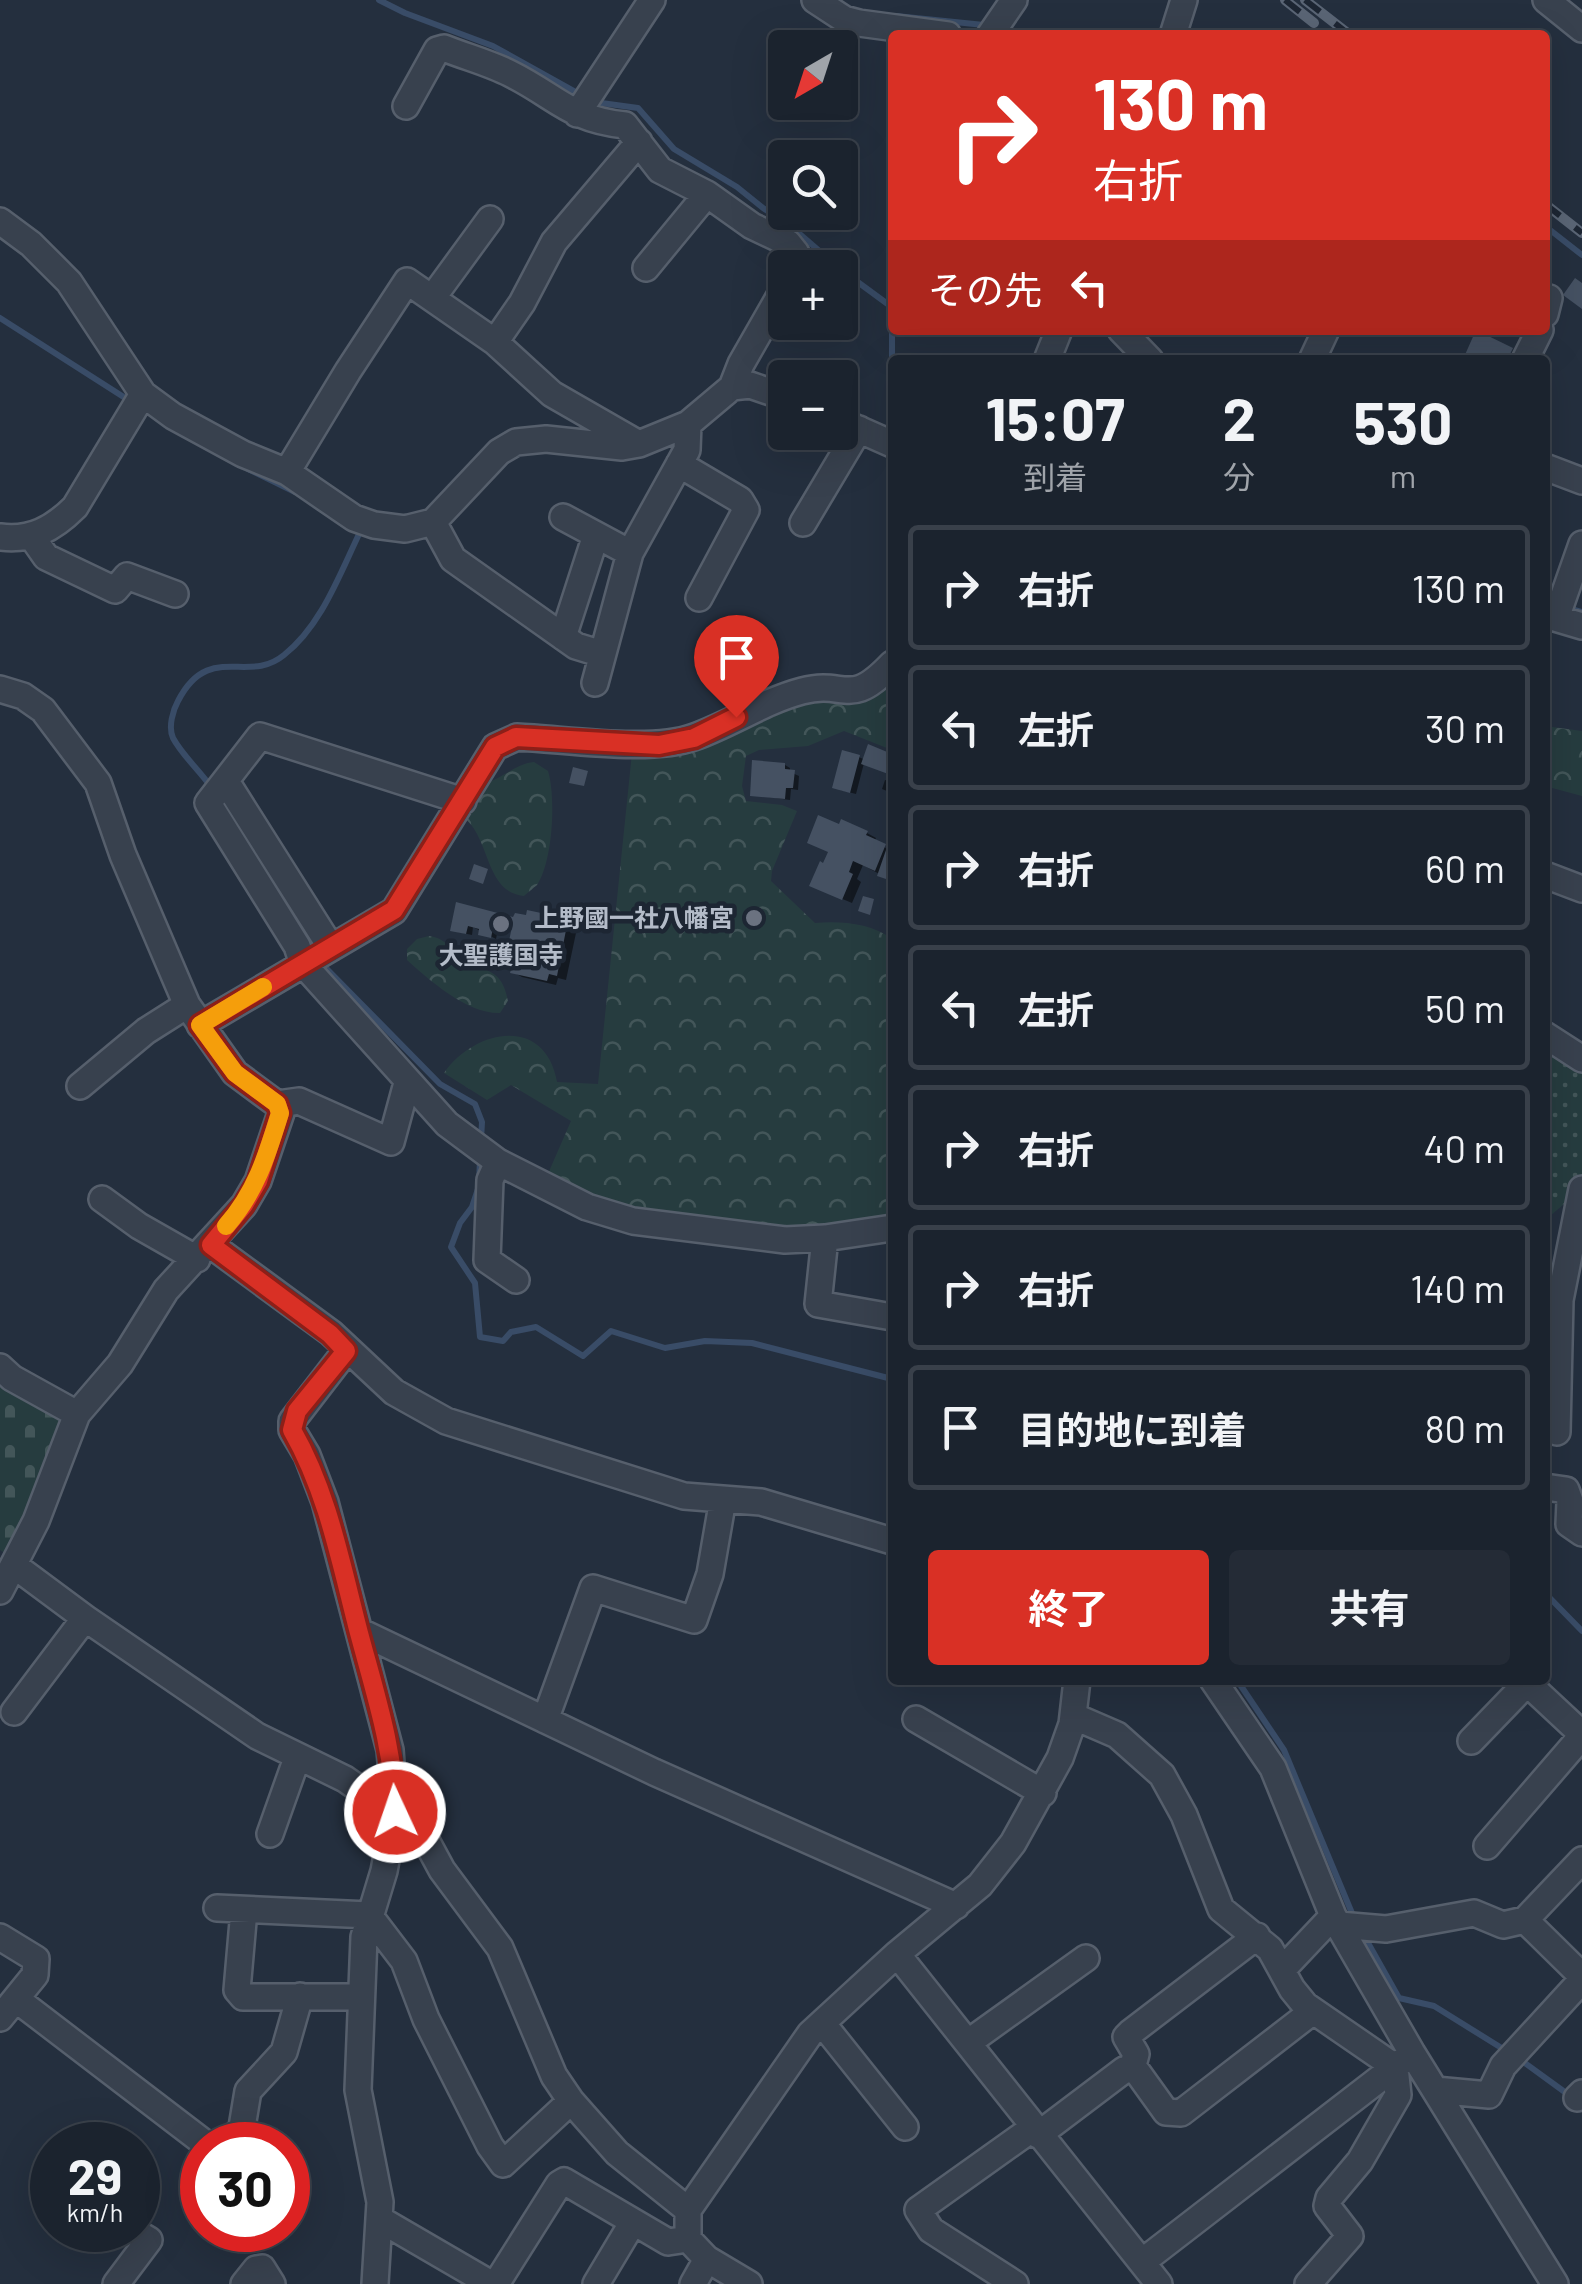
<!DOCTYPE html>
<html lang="ja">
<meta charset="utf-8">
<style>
:root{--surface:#1b232e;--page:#242b36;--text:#f1f3f6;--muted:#a0a4aa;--line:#39404a;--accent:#d93025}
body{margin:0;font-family:Barlow,"Noto Sans JP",sans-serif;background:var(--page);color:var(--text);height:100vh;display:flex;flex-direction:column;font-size:38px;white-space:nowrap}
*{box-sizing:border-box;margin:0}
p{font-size:32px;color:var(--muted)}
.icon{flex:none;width:55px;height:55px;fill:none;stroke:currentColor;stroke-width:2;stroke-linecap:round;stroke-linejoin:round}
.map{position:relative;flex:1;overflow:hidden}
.details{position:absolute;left:888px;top:355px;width:662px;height:1330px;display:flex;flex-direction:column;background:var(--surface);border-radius:10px;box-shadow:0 10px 40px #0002,0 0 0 2px var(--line)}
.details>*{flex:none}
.hud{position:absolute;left:888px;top:30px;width:662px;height:305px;border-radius:10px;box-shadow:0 10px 40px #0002,0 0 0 2px var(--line);background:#d93025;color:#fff;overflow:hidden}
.needle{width:65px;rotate:219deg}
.controls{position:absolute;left:768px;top:30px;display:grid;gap:20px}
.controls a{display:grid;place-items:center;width:90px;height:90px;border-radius:10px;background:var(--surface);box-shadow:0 10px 40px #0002,0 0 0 2px var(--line);font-size:50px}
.speed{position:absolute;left:30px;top:2122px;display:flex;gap:20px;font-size:50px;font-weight:700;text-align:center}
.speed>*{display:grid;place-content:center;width:130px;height:130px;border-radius:50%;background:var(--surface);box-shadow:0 10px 40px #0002,0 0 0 2px var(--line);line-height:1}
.speed small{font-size:25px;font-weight:400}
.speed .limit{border:15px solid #d22;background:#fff;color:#111}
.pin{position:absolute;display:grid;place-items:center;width:85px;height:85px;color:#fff;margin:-102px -42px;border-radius:50% 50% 50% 0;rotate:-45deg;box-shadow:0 0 10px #0007}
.pin .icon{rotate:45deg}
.me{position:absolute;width:110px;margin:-55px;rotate:357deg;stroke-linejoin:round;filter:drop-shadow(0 0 8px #0008)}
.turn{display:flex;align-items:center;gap:35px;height:210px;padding:0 40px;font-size:45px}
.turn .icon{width:130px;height:130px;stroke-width:2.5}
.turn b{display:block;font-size:70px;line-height:85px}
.then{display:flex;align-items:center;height:95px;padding:0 40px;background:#0003;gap:20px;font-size:38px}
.eta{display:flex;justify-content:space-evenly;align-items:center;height:170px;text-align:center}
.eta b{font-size:60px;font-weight:700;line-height:70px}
.cta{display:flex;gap:20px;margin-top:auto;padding:20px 40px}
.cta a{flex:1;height:115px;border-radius:10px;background:var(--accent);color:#fff;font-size:40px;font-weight:700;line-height:115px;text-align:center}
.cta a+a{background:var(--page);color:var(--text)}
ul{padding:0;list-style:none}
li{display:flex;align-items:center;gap:30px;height:125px;margin:0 20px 15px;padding:0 20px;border:5px solid var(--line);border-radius:10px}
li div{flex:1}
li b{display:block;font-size:38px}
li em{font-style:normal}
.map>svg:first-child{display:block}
</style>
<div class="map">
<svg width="1582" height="2284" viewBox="0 0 1582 2284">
<defs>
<pattern id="grass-dots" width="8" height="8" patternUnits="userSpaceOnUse" patternTransform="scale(2.5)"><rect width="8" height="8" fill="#263c3f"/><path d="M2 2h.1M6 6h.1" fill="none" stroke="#435659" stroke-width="1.8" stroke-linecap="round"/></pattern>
<pattern id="forest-crowns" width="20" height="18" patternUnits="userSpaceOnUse" patternTransform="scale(2.5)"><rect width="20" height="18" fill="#263c3f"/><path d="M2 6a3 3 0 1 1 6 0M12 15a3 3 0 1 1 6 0" fill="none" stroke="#435659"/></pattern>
<pattern id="cemetery-stones" width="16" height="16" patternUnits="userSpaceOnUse" patternTransform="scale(2.5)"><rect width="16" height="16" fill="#263c3f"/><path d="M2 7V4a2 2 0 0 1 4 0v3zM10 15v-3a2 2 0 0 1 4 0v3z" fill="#435659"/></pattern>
</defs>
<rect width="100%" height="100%" fill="#242f3e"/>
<path fill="url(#grass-dots)" d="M1545,1035L1582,1059V1189L1545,1220Z"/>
<path fill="url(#forest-crowns)" d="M889,684L892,685V750L844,731L808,746L759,750L746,756L742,786L746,801L782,805L797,811L772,871L771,881L815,923C841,921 871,923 892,939V1218L785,1230L635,1212L588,1196L547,1176L571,1121L511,1085L487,1100L444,1073C475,1029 545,1015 557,1082L598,1084L632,753L774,709Z
M1545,726L1582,731V796L1545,786Z
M534,762L548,771C556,797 553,861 537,885C536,886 525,895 524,896C484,892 491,837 463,817L482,784C502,780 514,764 534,762Z
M429,936C446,938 449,949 463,958C487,975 501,966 508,1001L500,1013C468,1014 430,981 407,960V949L417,939Z"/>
<path fill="url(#cemetery-stones)" d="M0,1373L68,1418L11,1557L0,1550Z"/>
<path fill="#0007" d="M870,748L892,757V775L864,763L856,794L840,790L859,757L865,760Z
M785,765L790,768V772L799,776L798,790L791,789L790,800L752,795Z
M885,780L892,782V793L882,789Z
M867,833L876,838L874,842L892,851V881L863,865L857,879L861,882L852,903L821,890L825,866Z
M458,905L513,920L559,919L568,924L567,928L576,933L566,980L558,978L556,985L522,977L513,972L514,968L506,963L514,927L499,924L496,939L473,927L472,935L458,932Z"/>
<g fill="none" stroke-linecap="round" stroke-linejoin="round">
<path stroke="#394c67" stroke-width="6" d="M379,0L405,13L493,46L583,96
M896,16L984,25
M594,102L638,108L674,149L737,187L763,208L787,223L839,268
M1545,226L1582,255
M840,269L889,305L892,313
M892,315V366
M0,318L133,403
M248,469L295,492
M1564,607L1582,612
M211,787C200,771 182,755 173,738C168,727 173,710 178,701C209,641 248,685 284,655C322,625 340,573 361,530L358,528
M321,963L440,1084L475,1104L482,1122L481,1140
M480,1158L479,1186L472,1207L460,1223L451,1247L475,1283L480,1337L503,1341L511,1332L536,1327L583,1356L611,1331L665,1348L705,1341L752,1343L892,1379
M1545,1593L1582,1631
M1237,1680L1284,1750L1354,1918
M1363,1934L1399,1998L1434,2006L1508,2052
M1518,2058L1573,2098"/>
</g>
<path fill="#455162" d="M1575,278L1582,283V309L1563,295Z
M1476,330L1513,348L1507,360H1471L1464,357Z
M868,744L892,754L891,775L861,764Z
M842,750L860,755L850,793L832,788Z
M752,760L785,763V769L795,770L793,788H786L785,799L750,796Z
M573,767L588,771L584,786L569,783Z
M818,815L839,824L841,819L868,831L866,835L886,844L875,871L853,861L849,872L853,874L842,900L809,886L820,861L823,863L828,852L807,843Z
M886,850L892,852V881L877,876Z
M474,864L488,869L483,884L469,879Z
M863,896L874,899L870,915L858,911Z
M456,902L513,917L515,913L526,915L527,910L560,917L559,923L567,925L557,976L549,974L547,981L510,973L512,966L504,964L512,927L494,923L491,938L478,935L479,929L468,926L466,934L450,931Z"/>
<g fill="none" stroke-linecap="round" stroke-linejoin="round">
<defs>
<path id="minor" d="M815,0L844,19L859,23L948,35
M1546,0L1582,29
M990,35L1014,0
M1173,35L1184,0
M406,106L437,50L444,48C466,57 490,63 511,74C557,97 569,119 625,125L660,170L707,194L752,226L788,243L796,253V268
M577,114L652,0
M0,221L31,244L69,282L143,394L173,416L243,454L287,472L354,518L374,525L405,529L433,522L499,452L516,442L546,439L622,447L639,444L688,424L732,387L750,385L785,397
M646,268L707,194
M433,297L490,219
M1545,314L1549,298
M1121,330L1150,360
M495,342L522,303L554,242L639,142
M1047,360L1059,330
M1312,360L1326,330
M1525,360L1540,330
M732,387L741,364L785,287
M840,421L892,444
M679,464L740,500L746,510L699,598
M1545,467L1582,481
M287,472L348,371L407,281L495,342L552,394L639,444
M563,517L630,553
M433,522L453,559L576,646L602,654
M803,523L859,429
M0,537C31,541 53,529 75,507L143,394
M32,537L46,557L115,590L127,576L175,594
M1545,615L1582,626
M1556,618L1582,544
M563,637L596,535
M595,683L630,553L687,450L688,424
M0,689L23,696L43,710L98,783L123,855L187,1005L235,1073L277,1104L281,1113L258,1181L244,1205L166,1290L120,1364L77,1414L36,1521L0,1591
M227,783L330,946
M463,801L260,736L208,803L297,946L303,964L447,1124L498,1162L587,1207L633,1221L785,1240L825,1238L892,1228
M1545,875L1582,889
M200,1025L394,911L495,747L517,737C565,739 651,753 694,737C731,724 764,701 802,691C847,679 848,710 892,664
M1545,1035L1582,1059
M80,1086L146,1031L187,1005
M277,1104L299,1101L391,1142L407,1083
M498,1162L490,1180L487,1260L516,1280
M102,1199L139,1226L197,1259
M825,1238L818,1304L892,1317
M211,1245L331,1333L394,1392L446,1421L684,1496L761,1502L892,1541
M346,1351L292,1421V1430L307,1455L325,1502L390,1750L395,1812L384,1871L364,1937L358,2090L380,2202L375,2284
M0,1367L12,1378L77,1414
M1557,1432L1560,1300L1582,1189
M1545,1487L1566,1490L1570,1501L1569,1524L1582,1533
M15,1566L85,1618L257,1736L345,1779L422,1833L442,1870L500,1948L554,2076L571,2101L617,2153L688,2210
M359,1631L654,1772L956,1906
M1213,1680L1273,1768L1333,1916L1412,2053L1555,2284
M1524,1680L1582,1734
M14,1712L85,1618
M1073,1716L1117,1735L1162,1775L1184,1815L1221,1909L1270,1949L1292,1989L1305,2005L1395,2067L1398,2095L1360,2161L1329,2198L1327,2206L1350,2236L1308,2284
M916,1719L1043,1793
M545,1720L593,1588L694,1620L710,1574L723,1499
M1471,1741L1527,1683
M270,1834L297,1758
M1487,1846L1582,1736
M1582,1860L1525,1920L1582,1976
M217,1908L369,1915L404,1961L426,2019L490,2146L503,2164L571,2101
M244,1910L237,1990L243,1997H361
M1339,1925L1386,1929L1474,1913L1503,1925L1525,1920
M0,1937L36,1959L35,1975L0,2018
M897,1954L1159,2284
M1282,1970L1333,1916
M16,1999L207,2145
M822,2023L905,2127
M969,2042L1086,1958
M1132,2069L1136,2054L1126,2037L1130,2033L1257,1936
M1435,2090L1489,2095L1503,2066L1582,1980
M1577,2098L1582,2093
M1038,2135L1124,2070L1132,2069L1138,2073L1166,2112L1181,2113L1313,2011
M229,2145L242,2127L248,2091L284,2052L300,1996
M381,2220L491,2284
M688,2239V2210L810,2034L897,1954L980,1885L1013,1843L1060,1758L1072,1724L1077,1680
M1142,2262L1405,2059
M116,2284L149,2240L132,2230
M244,2284L256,2269L262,2268L272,2284
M496,2284L559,2184L564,2181L668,2242L688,2239L707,2259L749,2284
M596,2284L633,2222
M693,2284L707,2259
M1015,2284L931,2230L918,2210L1033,2128"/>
</defs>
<use href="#minor" stroke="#565f6c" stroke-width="30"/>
<use href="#minor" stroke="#38414e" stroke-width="25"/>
<defs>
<path id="rail" d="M1285,0L1314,23
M1305,0L1350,35
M1545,204L1582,233"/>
</defs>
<use href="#rail" stroke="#5a6575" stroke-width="10"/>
<use href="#rail" stroke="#1d2633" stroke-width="6" stroke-dasharray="19" stroke-linecap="butt"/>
</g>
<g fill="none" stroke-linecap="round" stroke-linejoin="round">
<defs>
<path id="route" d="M395,1812C394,1750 375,1693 359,1633C341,1564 328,1493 292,1430L297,1411L346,1351L330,1334L211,1245L244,1205L258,1181L280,1113L277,1104L235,1073L200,1025L394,910L495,747L516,737L659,745L694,738L736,717"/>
</defs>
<use href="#route" stroke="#8d1f18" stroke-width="25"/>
<use href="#route" stroke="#d93025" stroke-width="18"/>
<path stroke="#f59e0b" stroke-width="18" d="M226,1226C256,1192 267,1155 280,1113L277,1104L235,1073L200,1025L263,987"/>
</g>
<g fill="#6b7280" stroke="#1d2633" stroke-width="4">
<circle cx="754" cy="918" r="10"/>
<circle cx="501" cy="924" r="10"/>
</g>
<g text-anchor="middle" stroke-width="9" stroke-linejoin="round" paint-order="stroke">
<g font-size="25" font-weight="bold" fill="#b4bcc9" stroke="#1d2633" text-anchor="end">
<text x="734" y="927">上野國一社八幡宮</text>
<text x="501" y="964" text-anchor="middle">大聖護国寺</text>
</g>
</g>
</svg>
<div class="controls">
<a><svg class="needle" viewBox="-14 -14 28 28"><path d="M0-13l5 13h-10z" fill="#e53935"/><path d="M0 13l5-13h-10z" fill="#a0a4aa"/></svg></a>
<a><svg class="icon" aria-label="search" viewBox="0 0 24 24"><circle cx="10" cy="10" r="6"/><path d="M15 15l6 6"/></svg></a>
<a>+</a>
<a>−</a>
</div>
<div class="speed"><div>29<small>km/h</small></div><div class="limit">30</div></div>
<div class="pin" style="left:736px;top:717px;background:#d93025"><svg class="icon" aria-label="arrive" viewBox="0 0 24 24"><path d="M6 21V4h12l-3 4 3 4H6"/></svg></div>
<svg class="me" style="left:395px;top:1812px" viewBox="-20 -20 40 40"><circle r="17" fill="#d93025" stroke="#fff" stroke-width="3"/><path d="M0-11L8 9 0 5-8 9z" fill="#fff"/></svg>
<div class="hud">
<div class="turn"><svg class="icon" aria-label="right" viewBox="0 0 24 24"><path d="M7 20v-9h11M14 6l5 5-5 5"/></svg><div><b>130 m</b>右折</div></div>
<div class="then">その先<svg class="icon" aria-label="left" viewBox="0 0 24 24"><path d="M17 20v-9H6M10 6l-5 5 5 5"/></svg></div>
</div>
<section class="details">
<div class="eta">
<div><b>15:07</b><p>到着</p></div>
<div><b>2</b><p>分</p></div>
<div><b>530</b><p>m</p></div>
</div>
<ul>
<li><svg class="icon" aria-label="right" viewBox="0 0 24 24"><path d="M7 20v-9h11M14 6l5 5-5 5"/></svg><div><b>右折</b></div><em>130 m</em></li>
<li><svg class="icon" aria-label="left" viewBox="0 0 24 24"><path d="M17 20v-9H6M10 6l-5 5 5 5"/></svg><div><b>左折</b></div><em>30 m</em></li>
<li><svg class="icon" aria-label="right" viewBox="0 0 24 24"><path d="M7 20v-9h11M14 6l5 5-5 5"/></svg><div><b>右折</b></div><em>60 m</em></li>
<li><svg class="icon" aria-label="left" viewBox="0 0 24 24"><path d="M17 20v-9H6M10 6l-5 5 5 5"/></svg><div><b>左折</b></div><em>50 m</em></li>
<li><svg class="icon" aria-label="right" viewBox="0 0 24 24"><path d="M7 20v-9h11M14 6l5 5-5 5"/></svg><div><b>右折</b></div><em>40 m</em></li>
<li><svg class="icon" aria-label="right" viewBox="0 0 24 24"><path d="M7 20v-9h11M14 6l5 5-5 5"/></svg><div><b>右折</b></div><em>140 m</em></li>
<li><svg class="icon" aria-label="arrive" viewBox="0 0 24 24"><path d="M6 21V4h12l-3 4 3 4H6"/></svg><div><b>目的地に到着</b></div><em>80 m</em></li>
</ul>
<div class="cta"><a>終了</a><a>共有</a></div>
</section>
</div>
